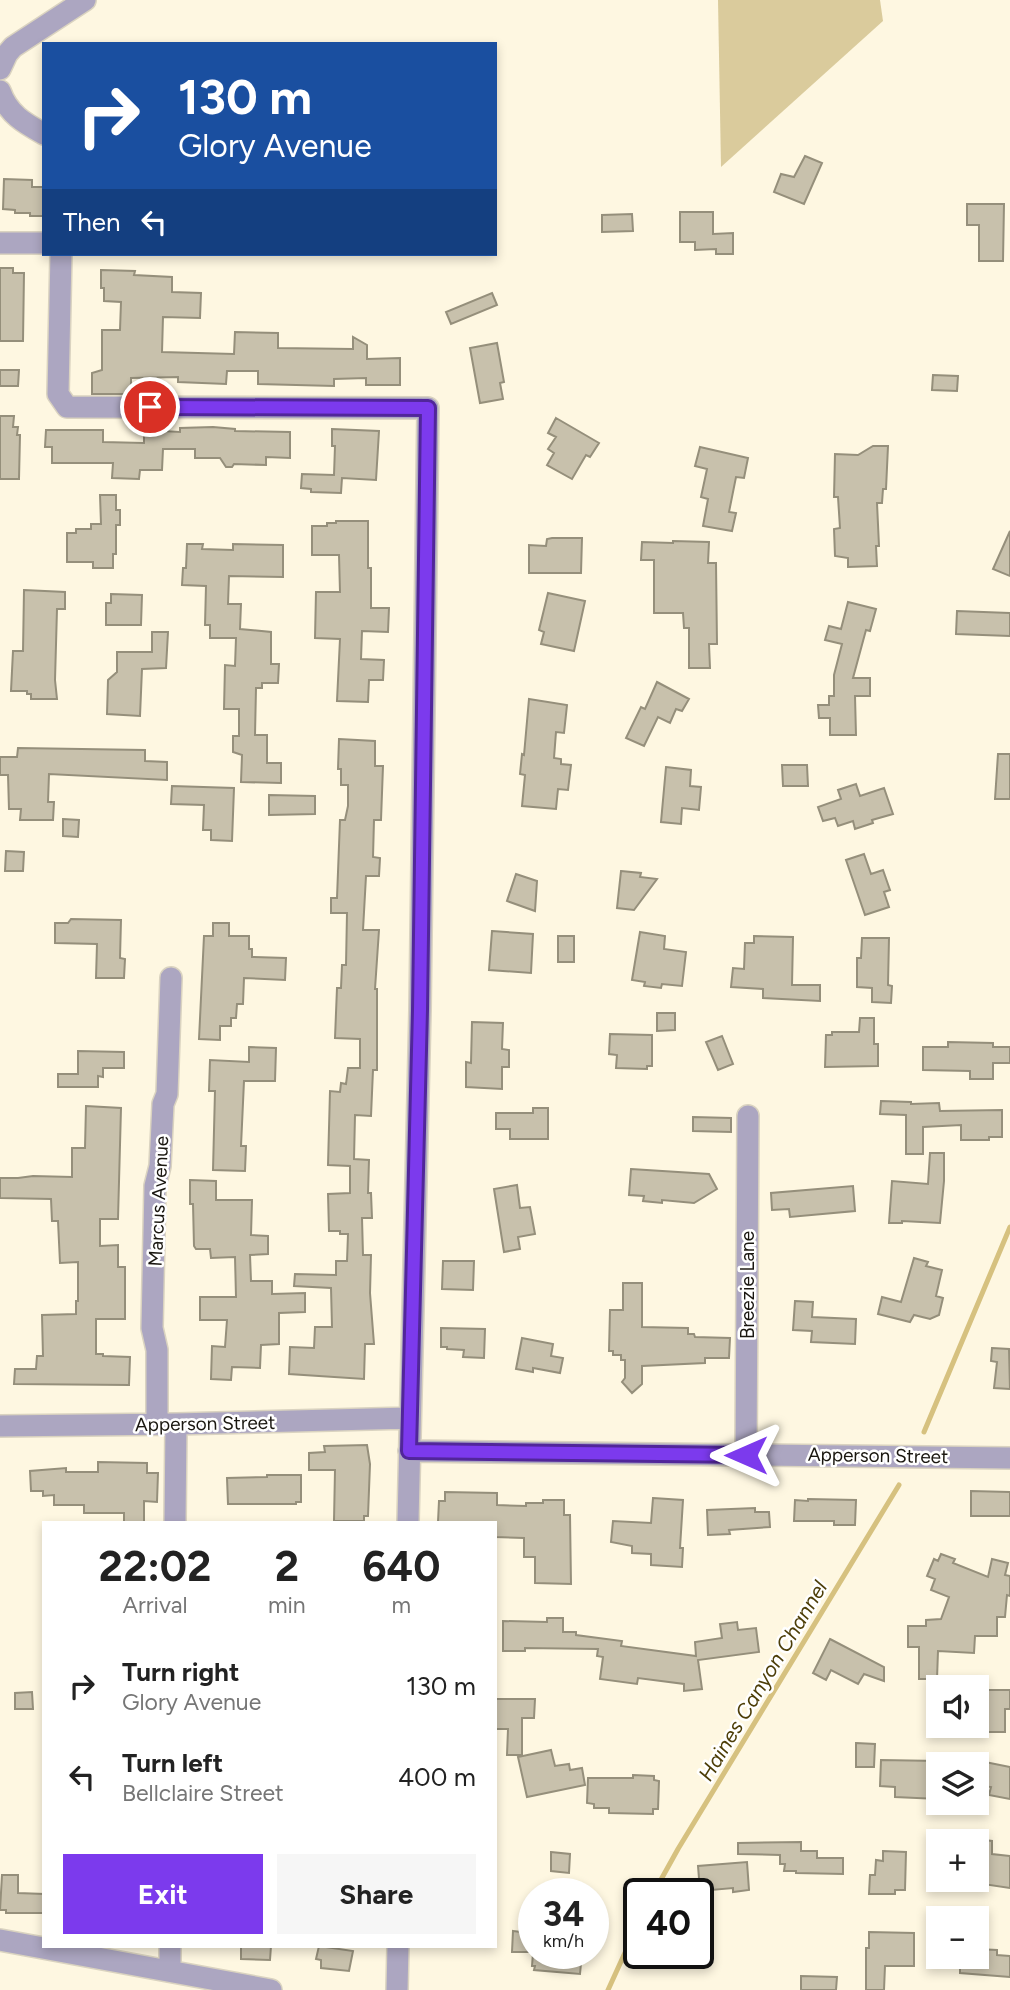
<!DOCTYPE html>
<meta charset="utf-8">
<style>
:root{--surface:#fff;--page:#f6f6f6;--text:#222;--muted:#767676;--accent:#7c3aed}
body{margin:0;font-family:Figtree,sans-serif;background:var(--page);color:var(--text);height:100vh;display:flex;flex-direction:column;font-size:26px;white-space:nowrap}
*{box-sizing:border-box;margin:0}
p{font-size:23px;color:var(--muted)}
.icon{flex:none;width:38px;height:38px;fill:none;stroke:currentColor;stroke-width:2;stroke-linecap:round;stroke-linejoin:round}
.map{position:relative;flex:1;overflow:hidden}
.sheet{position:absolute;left:42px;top:1521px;width:455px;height:427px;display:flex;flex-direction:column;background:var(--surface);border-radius:0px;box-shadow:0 4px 10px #0003}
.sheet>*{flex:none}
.hud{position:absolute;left:42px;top:42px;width:455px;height:214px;border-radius:0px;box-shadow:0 4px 10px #0003;background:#1a4fa0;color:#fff;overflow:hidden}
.tools{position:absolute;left:926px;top:1675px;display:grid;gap:14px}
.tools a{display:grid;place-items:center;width:63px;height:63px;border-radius:0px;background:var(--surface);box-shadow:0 4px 10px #0003;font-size:35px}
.speed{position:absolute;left:518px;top:1878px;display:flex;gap:14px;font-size:35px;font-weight:700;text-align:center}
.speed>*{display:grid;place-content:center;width:91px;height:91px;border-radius:50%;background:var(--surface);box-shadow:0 4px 10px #0003;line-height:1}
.speed small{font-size:18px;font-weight:400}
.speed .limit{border:4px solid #111;border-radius:10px;background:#fff;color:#111}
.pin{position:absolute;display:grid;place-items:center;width:60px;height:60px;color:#fff;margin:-30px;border:4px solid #fff;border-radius:50%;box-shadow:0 2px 7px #0007}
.me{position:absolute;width:77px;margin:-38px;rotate:270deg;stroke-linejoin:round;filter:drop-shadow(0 0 5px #0008)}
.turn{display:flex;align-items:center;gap:24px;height:147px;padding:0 21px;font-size:32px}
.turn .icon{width:91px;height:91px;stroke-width:2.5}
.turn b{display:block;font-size:49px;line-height:60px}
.then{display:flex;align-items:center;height:66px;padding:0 21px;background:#0003;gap:14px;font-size:26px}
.eta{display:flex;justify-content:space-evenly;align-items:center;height:119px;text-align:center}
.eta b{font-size:42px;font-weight:700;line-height:49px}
.primary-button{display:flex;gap:14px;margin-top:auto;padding:14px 21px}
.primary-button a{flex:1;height:80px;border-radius:0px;background:var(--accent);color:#fff;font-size:28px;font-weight:700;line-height:80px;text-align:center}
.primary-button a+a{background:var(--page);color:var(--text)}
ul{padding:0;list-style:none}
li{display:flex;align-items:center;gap:21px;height:91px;padding:0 21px}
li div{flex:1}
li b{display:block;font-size:26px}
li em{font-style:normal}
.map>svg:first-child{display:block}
</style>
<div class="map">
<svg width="1010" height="1990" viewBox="0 0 1010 1990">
<rect width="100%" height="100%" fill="#fef7e1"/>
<path fill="#dacb9c" d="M718,0H880L883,21L721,167Z"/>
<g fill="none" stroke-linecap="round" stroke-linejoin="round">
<path stroke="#d6c17f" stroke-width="5" d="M924,1432L1010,1227
M653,1894L678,1849L899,1485
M608,1990L639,1922"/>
</g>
<path fill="#c8c1ac" stroke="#958f7b" stroke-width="2" d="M805,156L822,163L804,204L774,192L781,174L794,177Z
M4,179L32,180V187H44V216H30V213H15V210L3,209Z
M967,204H1004L1003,261H979V225H967Z
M680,212H713V234L733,233V254H716V249L695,250V242H680Z
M632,214L633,231L602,232V215Z
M0,268H13V273H24L23,341H0Z
M101,270L135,271L134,275L172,277V292L201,293L200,318L163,317L162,352L234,354L235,332L278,333V348L353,349V337L367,345V359L400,358V385H366V378L334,379V386L258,384V371H227L226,384L178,382V377L131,378V394H92V373L102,370V330H120L121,302L104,301V288H101Z
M492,293L497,305L451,324L446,312Z
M497,343L504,382L500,383L503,399L480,403L470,348Z
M0,370H19L18,386H0Z
M933,375L958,376L957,391L932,390Z
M0,416H14L13,427H18L17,435H20L19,479H0Z
M556,418L599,443L590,457L586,455L572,479L547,465L554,453L548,449L556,437L548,433Z
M213,427L235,429V431L290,432V458L266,457V465L234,464L232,467H226L220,458H195V449H163L162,470H140L139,479L112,478L113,463H52V447H45L46,430H103V442L144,443V430L180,432V428Z
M332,429L379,431L376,480L342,478L341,493L311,492V489L301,488L302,474L334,475L335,446H332Z
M873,446H888L886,489H883L882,503H877L879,546H876L877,566L848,567V558L835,556L834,529L840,528L838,497H834L835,454L858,455Z
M700,447L748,458L744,478L736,477L729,512L736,513L732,531L703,526L708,499L701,497L707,469L695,466Z
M100,495H116V510H120V525H116V554H113V568H93V562H67V533H76V529H91V524H101Z
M336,521H368V568H371V608H389L388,632L362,631L361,659L384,660L383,680H369L368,702L337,701L340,639L315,638L316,592H340L339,555H312V526H327V523H336Z
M1010,531V576L993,569Z
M552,538H582L581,573H529V545L546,546L547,539Z
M673,541L709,542L708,563H716L717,644H709L710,668H689V628H684L683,613H654V560H641L642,542L673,543Z
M187,544H203L202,549L233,550V544L283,545V577L229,576L228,604H241L240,629L271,632V664H279L278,683H262V688H256L255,735H267V763H281V783L241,782L242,755L233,752V736H239V709H224L225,665L235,666L236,638H210V625H205L206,586L182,585L183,568H186Z
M24,590L65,592V609H57L55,680L57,699H31V694H27V691H11L13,651H23Z
M548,593L585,601L574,651L541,644L544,632L539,630Z
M111,594L142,595L141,625H106V603H111Z
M848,602L876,609L870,631L866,630L853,678H870V696H855L856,735H830V718H819L818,705H829V696H834V675L842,644L825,640L829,626L841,629Z
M957,611L1010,613V636L956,634Z
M152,632H168L166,668L142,669L140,716L107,714L108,680L117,672V652H152Z
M657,682L689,699L682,711L676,709L670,723L658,717L644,746L626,738L641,707L645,709Z
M529,699L567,705L564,733L556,732L554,758L561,759V764L571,765L568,790L558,789L556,809L522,806L525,775L520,774L522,754L524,755Z
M339,739L375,741V766H383L381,820H374L373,857L380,858L379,876H366L363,930H379L375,989H377V1070H373L371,1116L355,1115L354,1159L369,1160L368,1193H371L372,1218H362L363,1255H371L370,1293L374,1344H365L364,1379L289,1374L290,1347L314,1348L315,1327H332L331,1288L294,1286L295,1274L336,1275V1261H347L348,1234H340V1231H329L328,1194L350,1193V1166L328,1165L330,1091L340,1092L341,1083L346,1084L348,1068H360V1039L335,1038L337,988H341L342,965H346L347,913H331V898H337L340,820H345L348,806V785H341V769H338Z
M18,748L145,750V761L167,762V780L49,774L48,802H54L53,820H20L21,809H9L8,775H0V757H17Z
M998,754H1010V799H995Z
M782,765H807L808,786H783Z
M666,767L691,770L690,786L701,787L699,810L682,808L681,824L661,822Z
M856,784L860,796L884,788L893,814L872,820L873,823L855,829L853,821L838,826L835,818L823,821L818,807L841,799L838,790Z
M172,786L234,788L232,841L211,840V830H203L204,805L171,804Z
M269,795L315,796V814L269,815Z
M63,819L79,820L78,837L63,836Z
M6,851L24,852L23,871H5Z
M864,854L871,874L883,870L890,890L884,892L889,907L865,915L846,860Z
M621,871L641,873L640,877L657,879L634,910L617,908Z
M516,874L537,881L535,911L507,901Z
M71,919L121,920L120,958L125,959L124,978H96L97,944L55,943V923H68Z
M213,923H229V936H249V949H252V957L286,958L285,980L244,978L243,1004H237L236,1018H231V1026H220V1040L199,1039L204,936H213Z
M492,931L533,934L531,973L489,970Z
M640,932L665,936L664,949L686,952L682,986L662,984L661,988L644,986L645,982L632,980Z
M558,936H574V962H558Z
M754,936L793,937L792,985H820V1001L763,998V989L731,987L733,968L744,969L745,943H754Z
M862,938H889L888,985L892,986L891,1003L872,1002V988L857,987V958H861Z
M657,1013H675V1030L657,1031Z
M860,1018H874V1044H878V1066L825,1067L826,1035H832V1032H859Z
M472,1022L503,1023L502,1049L509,1050V1067H502V1089L466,1087V1062L471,1063Z
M610,1034L652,1035V1066H647V1069L616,1068L617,1055L609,1054Z
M722,1036L733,1064L718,1070L706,1042Z
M948,1042L993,1043V1047H1010V1063H993V1079H970V1071L923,1070V1047H948Z
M249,1047L276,1048L275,1081H244L241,1146H246L245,1171L213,1170L215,1091H209L210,1060L249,1062Z
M78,1051L124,1052V1068H103V1077L98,1076V1087H58V1074H78Z
M881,1101L911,1102V1104L939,1103L940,1111L1002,1110V1137H989V1140H961V1125L923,1127V1154H906V1115L880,1114Z
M86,1106L121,1108L118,1219H100V1246L118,1245V1267H125V1319H96V1354H103V1356L130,1357L129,1385L14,1384L15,1369H36L37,1356H43L42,1315L76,1314V1301H78V1262L60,1263L58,1221H52L51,1199L0,1198V1178H18L33,1176L72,1177V1148H85Z
M533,1108H548V1139H510V1129H496V1113H533Z
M693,1117L731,1118V1132L693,1131Z
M930,1153H944V1181L940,1223L902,1221V1223H889L892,1181L928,1184Z
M631,1169L709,1174L717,1189L694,1203L662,1200V1203L643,1201L644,1196L629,1195Z
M190,1180L216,1181V1200H252L251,1235L268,1236V1254L250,1255L251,1281H272V1294L305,1293V1312L279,1313V1344L261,1345L260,1368L232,1367L231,1380L211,1379L212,1346L225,1347L227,1320H200V1297H236L235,1257L211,1258L210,1249H196L194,1246L193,1204H190Z
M517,1185L520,1208L530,1207L535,1234L518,1237L520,1249L504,1252L494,1189Z
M853,1186L855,1211L790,1217L789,1209L772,1210L771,1193Z
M914,1258L928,1262L926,1266L942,1270L936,1296L943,1298L939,1315L930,1319L914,1315L910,1322L878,1314L882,1297L901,1302Z
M443,1261H474L473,1290L442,1289Z
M623,1283H642V1327L688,1328V1334H694L695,1337L730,1338L729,1358H705V1363L642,1366V1384L632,1393L622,1382L625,1378V1360H621V1355H613V1351H609L610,1310H623Z
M795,1301L813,1302L812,1317L856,1319L855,1344L811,1342L812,1331L793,1330Z
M441,1328L485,1329L484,1358L463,1357L464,1350L447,1349V1347H441Z
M522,1338L553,1344L551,1356L563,1358L560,1373L533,1368V1372L516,1369Z
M992,1348L1009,1349L1010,1389L994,1388L997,1362L991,1361Z
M367,1445L370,1464L368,1516H364V1521H334L335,1470H309V1453L325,1452L324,1446Z
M98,1462L147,1463V1473H158L157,1502L144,1501V1522H124V1513H84V1505H54V1495L43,1496V1491H31L30,1471L66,1468V1472H98Z
M267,1475H301V1502H296V1504H228L227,1478L267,1477Z
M971,1491L1010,1492V1516H971Z
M445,1492L497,1493V1505L526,1506V1503H543V1500H564V1515H570L571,1584L535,1583V1557H524V1538L495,1537V1522H438L439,1501H445Z
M653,1498L683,1500L680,1548H683L682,1567L651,1565V1554L632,1553V1546L611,1542L613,1521L651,1523Z
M808,1499L856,1500L855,1525H834V1521H794L795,1500L808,1501Z
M755,1508V1512H769L770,1527L729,1530L730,1534L708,1535L707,1510Z
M941,1554L955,1559L953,1563L988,1577L992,1559L1008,1563L1005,1575L1010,1576V1596L1007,1595L1005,1617H997V1636H975L974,1653L938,1651L937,1679H919V1647H908V1626H926V1620L941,1619L949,1597L931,1590L935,1579L927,1576L934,1559L938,1561Z
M547,1618H563V1632H576V1635L622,1641L621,1646L696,1656L695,1642L722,1638L720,1624L737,1622L738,1630L756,1628L759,1652L698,1660L702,1689L684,1691V1684L638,1678L637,1684L600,1679L603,1657L597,1656L598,1649L525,1648V1651H503V1621L547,1622Z
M830,1639L884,1667V1681L864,1674L858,1684L831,1670L826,1680L813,1673Z
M976,1690H1010V1709H1005V1732H976Z
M32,1692L33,1709H15V1693Z
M495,1699H535L534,1718H522V1755H507L508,1729H495Z
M856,1743L875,1744L874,1767H856Z
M551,1750L555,1766L569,1764L570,1770L582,1768L585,1785L527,1797L518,1757Z
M881,1760L938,1761V1799L895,1797V1787L880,1786Z
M985,1762L1010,1767V1799L989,1795L991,1787L982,1786Z
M633,1775L654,1776V1780L659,1781L658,1809H653V1814L609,1813V1808H594V1804L587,1803L588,1778H633Z
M976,1839L992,1841V1854L1010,1856V1888L976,1883Z
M801,1842V1851H817V1858H843V1874L796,1873V1871H784L785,1864H780V1855L738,1854V1843Z
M883,1851L906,1852L905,1890H895V1894H869L870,1875H875L876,1860L883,1861Z
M551,1852L570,1854L569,1873L551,1871Z
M747,1862L749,1890L733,1892V1888L700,1891L698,1866Z
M2,1875H18V1893L44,1894L43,1913H6V1910H0Z
M513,1931L529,1933L528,1952H512Z
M869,1932L914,1933V1966H885L884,1990H866V1948H869Z
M241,1946H271L270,1960L241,1959Z
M319,1946L353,1951L349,1971L321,1968V1960L316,1959Z
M976,1949L997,1950V1955L1010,1956V1977L960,1973V1956H976Z
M533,1953H582L580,1974L534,1970L535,1966H532Z
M801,1976L837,1977L836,1990H801Z"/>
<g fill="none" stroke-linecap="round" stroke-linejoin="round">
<defs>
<path id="minor" d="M0,69L7,54L13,47L85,0
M0,91C8,114 24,123 44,134
M0,243H44
M61,254L58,394L67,407L428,408L420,1010L408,1522
M157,1424V1350L152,1328L155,1186L160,1166L163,1104L167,1094L171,978
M0,1426L176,1424L410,1418
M409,1451L1010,1458
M746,1455L748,1116
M175,1522L176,1424
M0,1940L271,1990
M170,1971V1946
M397,1990L398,1946"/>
</defs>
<use href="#minor" stroke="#dad3c0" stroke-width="24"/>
<use href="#minor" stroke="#aca6c1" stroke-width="21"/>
</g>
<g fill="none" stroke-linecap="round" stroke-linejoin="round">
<defs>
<path id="route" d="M150,407L428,408L420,1010L409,1451L746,1455"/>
</defs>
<use href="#route" stroke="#51269a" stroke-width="18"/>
<use href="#route" stroke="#7c3aed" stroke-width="12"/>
</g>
<g text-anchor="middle" stroke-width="5" stroke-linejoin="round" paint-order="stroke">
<g font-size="19" fill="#1a1710" stroke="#fff">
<text transform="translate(158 1201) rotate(-87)" y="7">Marcus Avenue</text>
<text transform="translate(747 1285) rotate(-90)" y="7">Breezie Lane</text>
<text transform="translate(205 1423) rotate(-1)" y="7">Apperson Street</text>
<text transform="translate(878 1455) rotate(1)" y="7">Apperson Street</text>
</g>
<g font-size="21" font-style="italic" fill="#4d3e08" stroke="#fff">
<text transform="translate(763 1681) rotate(-59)" y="7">Haines Canyon Channel</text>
</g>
</g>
</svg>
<div class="tools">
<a><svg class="icon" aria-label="sound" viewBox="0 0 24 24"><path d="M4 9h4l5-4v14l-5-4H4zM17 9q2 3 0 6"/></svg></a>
<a><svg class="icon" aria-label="layers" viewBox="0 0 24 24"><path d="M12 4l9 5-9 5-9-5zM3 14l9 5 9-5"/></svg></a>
<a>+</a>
<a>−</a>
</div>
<div class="speed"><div>34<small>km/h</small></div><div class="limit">40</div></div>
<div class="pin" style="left:150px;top:407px;background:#d93025"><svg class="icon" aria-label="arrive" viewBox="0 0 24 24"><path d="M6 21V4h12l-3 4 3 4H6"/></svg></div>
<svg class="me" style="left:746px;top:1455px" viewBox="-20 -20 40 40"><path d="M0-17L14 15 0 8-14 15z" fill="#7c3aed" stroke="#fff" stroke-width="4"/></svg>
<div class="hud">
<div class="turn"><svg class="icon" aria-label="right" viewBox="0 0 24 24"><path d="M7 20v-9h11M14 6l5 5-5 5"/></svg><div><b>130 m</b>Glory Avenue</div></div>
<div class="then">Then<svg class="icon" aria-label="left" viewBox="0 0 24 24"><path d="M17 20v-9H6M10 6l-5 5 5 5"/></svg></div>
</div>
<section class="sheet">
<div class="eta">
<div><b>22:02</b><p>Arrival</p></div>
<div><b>2</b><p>min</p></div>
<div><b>640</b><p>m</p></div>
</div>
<ul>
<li><svg class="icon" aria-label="right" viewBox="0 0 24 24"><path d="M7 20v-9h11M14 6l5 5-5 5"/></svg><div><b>Turn right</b><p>Glory Avenue</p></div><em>130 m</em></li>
<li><svg class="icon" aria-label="left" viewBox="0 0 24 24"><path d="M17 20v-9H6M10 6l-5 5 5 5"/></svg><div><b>Turn left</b><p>Bellclaire Street</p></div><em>400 m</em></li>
</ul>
<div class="primary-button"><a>Exit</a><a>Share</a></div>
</section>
</div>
